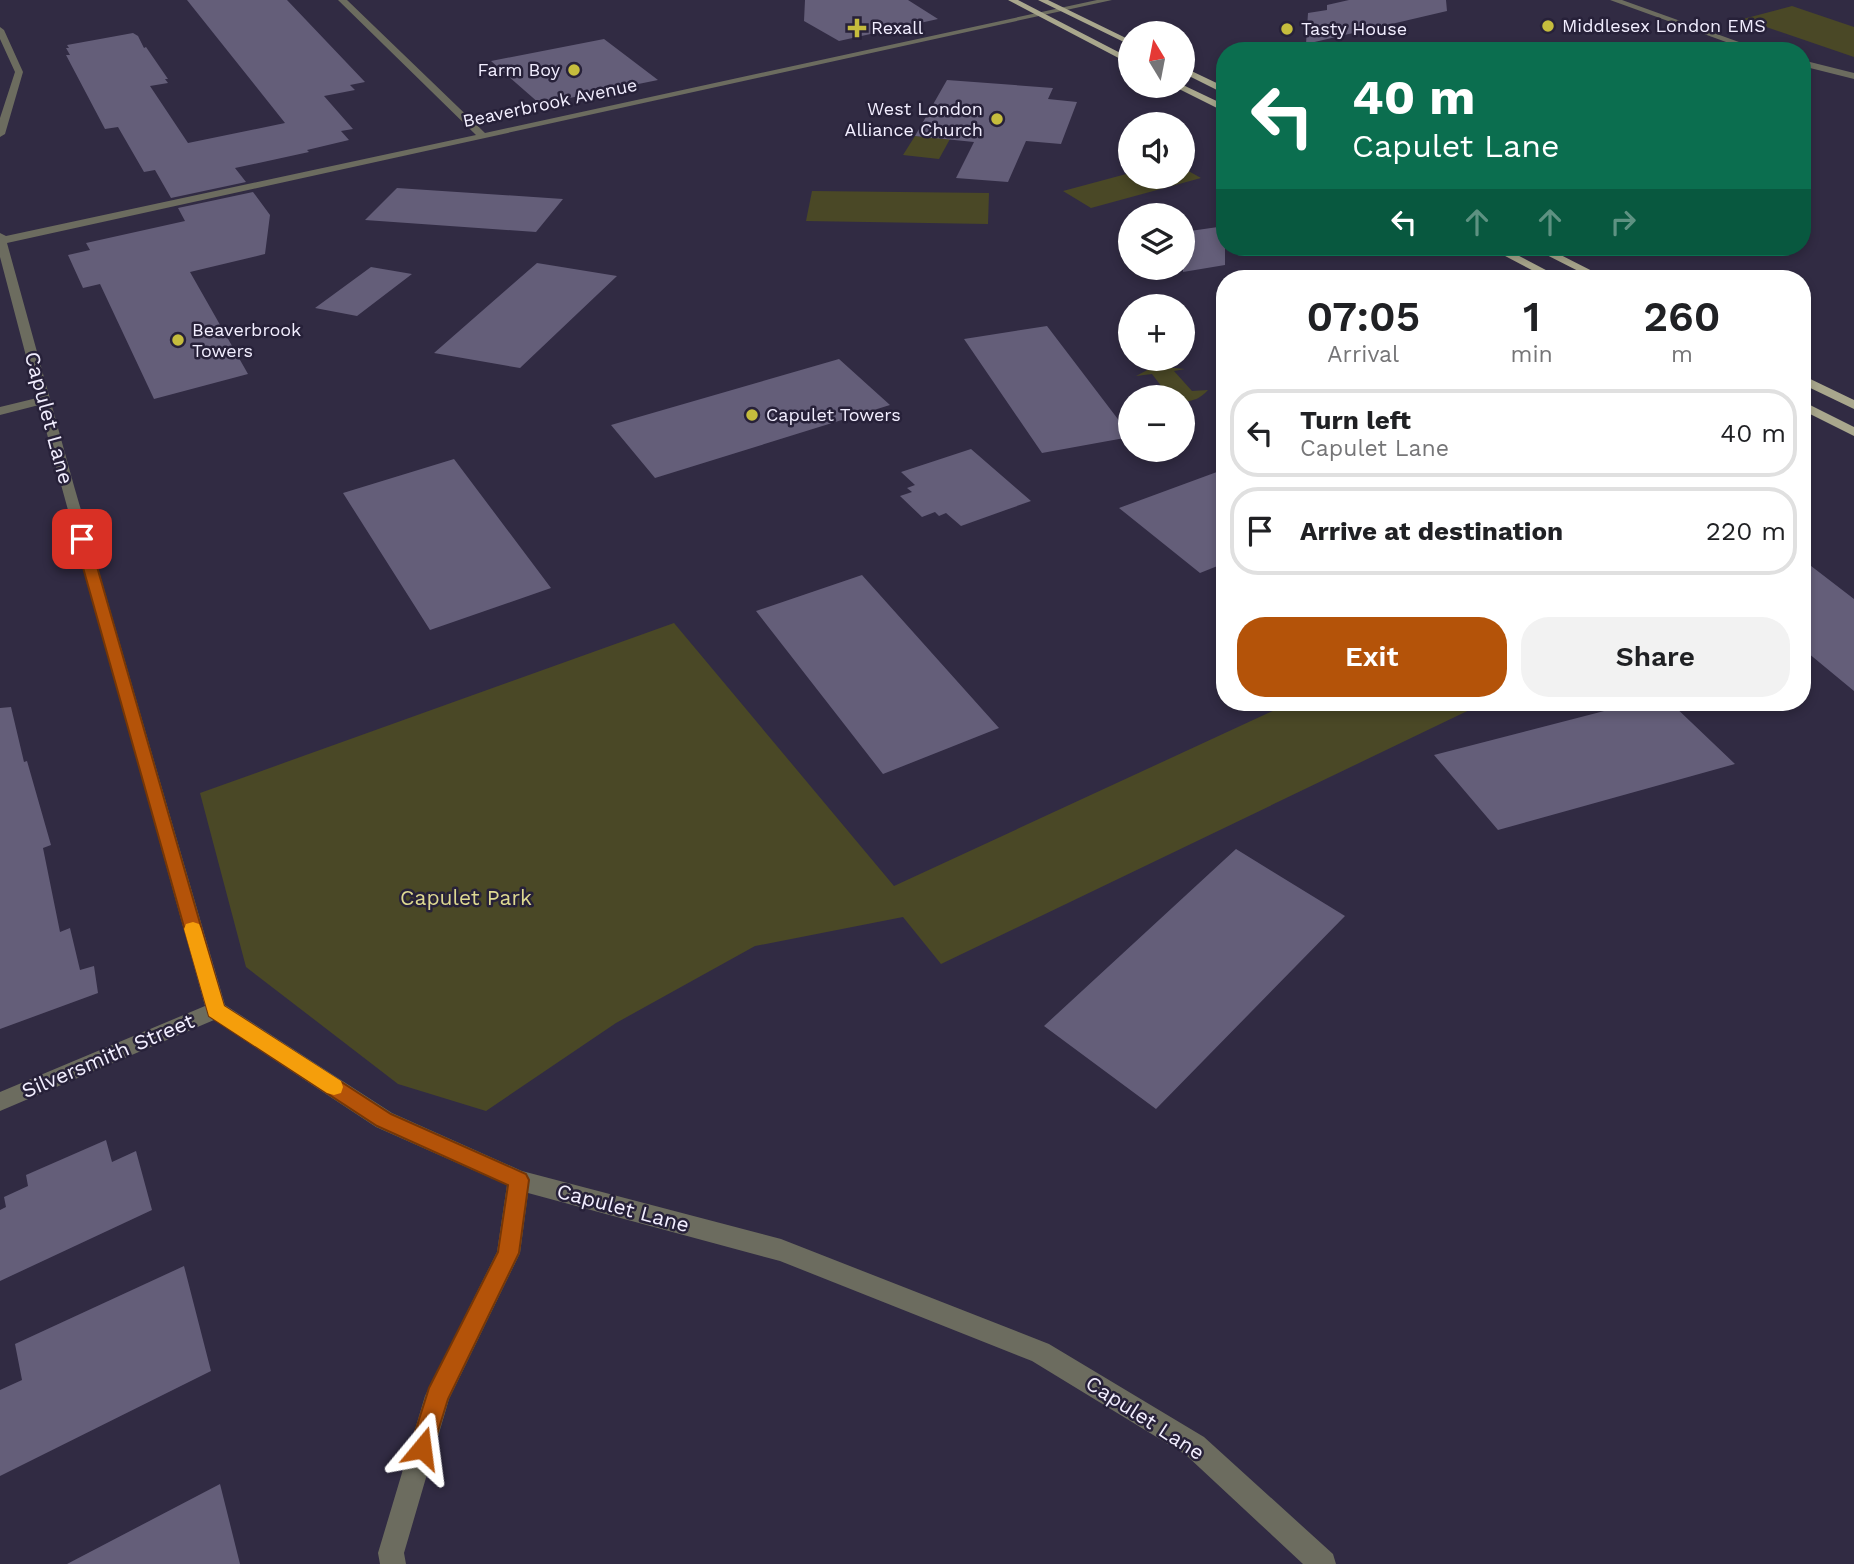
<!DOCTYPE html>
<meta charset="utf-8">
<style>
:root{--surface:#fff;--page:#f2f2f2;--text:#202124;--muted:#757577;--line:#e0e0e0;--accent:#b45309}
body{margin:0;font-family:"Work Sans",sans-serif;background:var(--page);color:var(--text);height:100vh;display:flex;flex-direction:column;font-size:26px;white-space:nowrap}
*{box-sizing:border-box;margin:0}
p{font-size:23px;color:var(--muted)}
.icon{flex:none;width:38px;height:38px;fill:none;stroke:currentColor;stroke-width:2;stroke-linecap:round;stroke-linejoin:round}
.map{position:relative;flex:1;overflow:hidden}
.details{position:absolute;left:1216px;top:270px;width:595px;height:441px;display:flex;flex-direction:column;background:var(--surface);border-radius:28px;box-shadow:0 4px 10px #0003}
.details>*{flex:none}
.banner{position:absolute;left:1216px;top:42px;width:595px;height:214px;border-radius:28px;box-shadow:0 4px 10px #0003;background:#0b6e4f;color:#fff;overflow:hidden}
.needle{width:46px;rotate:350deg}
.fabs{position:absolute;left:1118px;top:21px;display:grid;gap:14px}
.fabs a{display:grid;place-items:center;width:77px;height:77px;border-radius:50%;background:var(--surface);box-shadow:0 4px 10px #0003;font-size:35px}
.pin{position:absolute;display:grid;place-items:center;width:60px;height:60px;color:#fff;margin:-30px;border-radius:14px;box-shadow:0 4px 10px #0006}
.me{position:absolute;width:77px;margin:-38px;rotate:16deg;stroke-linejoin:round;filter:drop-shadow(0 0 5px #0008)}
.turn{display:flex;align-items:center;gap:24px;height:147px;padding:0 21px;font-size:32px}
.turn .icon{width:91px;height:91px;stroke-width:2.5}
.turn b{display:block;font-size:49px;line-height:60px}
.lanes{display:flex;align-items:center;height:66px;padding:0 21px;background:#0003;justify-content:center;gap:35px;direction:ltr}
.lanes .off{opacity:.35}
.eta{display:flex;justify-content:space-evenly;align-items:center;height:119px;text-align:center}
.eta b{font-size:42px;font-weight:600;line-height:49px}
.cta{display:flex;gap:14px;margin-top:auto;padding:14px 21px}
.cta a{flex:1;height:80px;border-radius:28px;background:var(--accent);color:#fff;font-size:28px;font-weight:600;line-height:80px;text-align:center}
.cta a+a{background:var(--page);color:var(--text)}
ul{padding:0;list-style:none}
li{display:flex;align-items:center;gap:21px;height:88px;margin:0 14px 10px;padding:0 7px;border:4px solid var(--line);border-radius:28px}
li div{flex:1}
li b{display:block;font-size:26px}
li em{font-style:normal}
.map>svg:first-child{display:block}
</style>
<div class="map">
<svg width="1854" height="1564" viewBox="0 0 1854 1564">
<rect width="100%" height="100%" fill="#312b43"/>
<path fill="#4a4826" d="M1792,6L1854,27V57L1743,19Z
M915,136L950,139L939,159L903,155Z
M1183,168L1201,178L1091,208L1063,191L1130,173V177H1183Z
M812,191L989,193L988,224L806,221Z
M1155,366L1185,369L1174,371L1192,391L1208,390C1201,398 1194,401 1183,402V397H1157L1168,395L1152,374L1136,376Z
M674,623L894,886L1292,702H1486L941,964L903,917L755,946L616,1023L486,1111L398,1084L246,967L200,793Z"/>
<path fill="#645e79" d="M187,0H287L365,82L350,85L355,90L324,96L353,129L341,131L349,140L307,150L309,152L235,168L246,182L171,198L155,170L144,172L118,127L105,129L66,55H70L66,48H69L67,45L133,33L138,36L144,48L146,47L168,79H165L168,83L150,86L188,143L285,123Z
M805,0H908L938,19L839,41L804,21Z
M1349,0H1446L1447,11L1306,44L1308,13L1327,10V5Z
M604,39L658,80L540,104L491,61Z
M947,80L1053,88L1048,99L1077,102L1061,144L1026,141L1008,182L956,178L974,142L915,136Z
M397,188L563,199L536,232L365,220Z
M253,192L270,215L265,254L190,272L248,374L154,399L100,284L83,288L68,255L90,250L86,243L185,221L178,208Z
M1225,226V265L1183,272V232Z
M537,263L617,276L520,368L434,353Z
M371,267L412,274L357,316L315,308Z
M1047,326L1130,435V437L1042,453L964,339Z
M839,359L890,405L655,478L611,425Z
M971,449L1031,501L961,526L946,513L939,516L935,512L922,517L900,496L912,492L907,488L915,485L901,472Z
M454,459L551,588L430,630L343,493Z
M1225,469V563L1200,573L1119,508Z
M1802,559L1854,599V691L1802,648Z
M862,575L999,728L883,774L756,611Z
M1639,702H1670L1735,764L1498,830L1434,755Z
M11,707L24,762L27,761L51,845L43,848L60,932L70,928L80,970L94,966L98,993L0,1029V708Z
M1236,849L1345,916L1156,1109L1044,1026Z
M106,1140L112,1162L136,1151L152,1210L0,1281V1210L6,1207L4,1197L28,1186L26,1175Z
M184,1266L211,1371L0,1476V1390L22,1380L15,1344Z
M220,1484L240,1564H67Z"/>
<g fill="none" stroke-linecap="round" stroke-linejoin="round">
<path fill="#6c6c5f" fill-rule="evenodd" d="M338,0H347L485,133L1097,0H1112L7,243L74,486L225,1005L392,1113L522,1171L781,1239L1049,1344L1204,1437L1333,1554L1336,1564H1303L1186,1455L1032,1361L780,1261L528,1193L520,1253L449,1399L404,1553L406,1564H380L378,1553L425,1396L497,1252L507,1185L376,1127L214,1020L0,1111V1092L205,1006L39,405L0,415V407L37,398L0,257V233L6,236L476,135Z
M1610,0H1622L1764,51H1751Z
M0,27L4,30L23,72L5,134L0,137V118L15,72L0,39Z
M1802,60L1854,73V79L1802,66Z"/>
<path fill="#a9a78d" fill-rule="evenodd" d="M1008,0H1018L1130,58V64Z
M1038,0H1048L1130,40V45Z
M1183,67L1225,87V94L1183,73Z
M1183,85L1225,105V112L1173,86Z
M1488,247H1502L1561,278H1547Z
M1531,247H1545L1606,278H1592Z
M1802,375L1854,400V409L1802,384Z
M1802,401L1854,427V436L1802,410Z"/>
</g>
<path fill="#b45309" stroke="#753606" stroke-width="2" d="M82,535L89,539L224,1006L391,1114L526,1174L529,1180L519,1253L448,1399L430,1457L422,1460L414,1457L410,1448L429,1388L498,1252L508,1185L377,1126L209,1016L75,539Z"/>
<path fill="#f59e0b" d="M193,922L199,924L201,929L224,1006L341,1081L343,1087L341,1093L334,1095L327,1093L209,1016L184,929L186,924Z"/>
<g fill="#c5bc3d" stroke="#272139" stroke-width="2.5">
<circle cx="1548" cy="26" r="7"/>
<path d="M853.5 17.5h7v7h7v7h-7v7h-7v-7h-7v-7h7z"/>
<circle cx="1287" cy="29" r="7"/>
<circle cx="574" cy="70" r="7"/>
<circle cx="997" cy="119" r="7"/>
<circle cx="178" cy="340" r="7"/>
<circle cx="752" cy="415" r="7"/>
</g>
<g text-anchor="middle" stroke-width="5" stroke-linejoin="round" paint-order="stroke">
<g font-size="18" fill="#f2eeff" stroke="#272139" text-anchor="start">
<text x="1562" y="32">Middlesex London EMS</text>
<text x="871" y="34">Rexall</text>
<text x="1301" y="35">Tasty House</text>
<text x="560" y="76" text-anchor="end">Farm Boy</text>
<text x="983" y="115" text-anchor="end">West London<tspan x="983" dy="21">Alliance Church</tspan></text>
<text x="192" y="336">Beaverbrook<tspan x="192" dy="21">Towers</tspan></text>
<text x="766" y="421">Capulet Towers</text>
</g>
<g font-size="18" fill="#f2eeff" stroke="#272139">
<text transform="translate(550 103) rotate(-12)" y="6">Beaverbrook Avenue</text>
</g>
<g font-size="21" fill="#f2eeff" stroke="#272139">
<text transform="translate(49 418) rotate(75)" y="7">Capulet Lane</text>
<text transform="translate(108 1056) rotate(-23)" y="7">Silversmith Street</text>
<text transform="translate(623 1208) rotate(15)" y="7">Capulet Lane</text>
<text transform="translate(1145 1418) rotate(33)" y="7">Capulet Lane</text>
</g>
<g font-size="21" fill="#ded991" stroke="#272139">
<text x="466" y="905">Capulet Park</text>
</g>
</g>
</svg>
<div class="fabs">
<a><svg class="needle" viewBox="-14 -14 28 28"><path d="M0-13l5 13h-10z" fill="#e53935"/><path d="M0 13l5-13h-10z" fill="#757577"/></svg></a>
<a><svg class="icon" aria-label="sound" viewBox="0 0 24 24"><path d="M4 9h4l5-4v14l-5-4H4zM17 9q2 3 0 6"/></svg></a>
<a><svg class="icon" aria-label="layers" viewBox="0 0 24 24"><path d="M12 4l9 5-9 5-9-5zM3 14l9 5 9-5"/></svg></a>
<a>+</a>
<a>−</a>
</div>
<div class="pin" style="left:82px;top:539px;background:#d93025"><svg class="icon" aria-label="arrive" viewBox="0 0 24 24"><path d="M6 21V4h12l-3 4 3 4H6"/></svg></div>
<svg class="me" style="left:422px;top:1448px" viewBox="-20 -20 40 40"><path d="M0-17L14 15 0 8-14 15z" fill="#b45309" stroke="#fff" stroke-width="4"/></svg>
<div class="banner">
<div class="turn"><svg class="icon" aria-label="left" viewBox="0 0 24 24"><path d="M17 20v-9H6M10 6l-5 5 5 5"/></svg><div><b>40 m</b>Capulet Lane</div></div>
<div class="lanes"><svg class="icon" aria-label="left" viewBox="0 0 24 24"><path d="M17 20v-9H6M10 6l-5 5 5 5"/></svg><svg class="icon off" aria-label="ahead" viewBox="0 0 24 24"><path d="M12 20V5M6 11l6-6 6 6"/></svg><svg class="icon off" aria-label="ahead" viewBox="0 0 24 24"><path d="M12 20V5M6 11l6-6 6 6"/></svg><svg class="icon off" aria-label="right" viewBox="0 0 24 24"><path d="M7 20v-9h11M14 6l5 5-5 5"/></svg></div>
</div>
<section class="details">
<div class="eta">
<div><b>07:05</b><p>Arrival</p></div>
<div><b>1</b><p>min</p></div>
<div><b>260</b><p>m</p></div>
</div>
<ul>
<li><svg class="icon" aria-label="left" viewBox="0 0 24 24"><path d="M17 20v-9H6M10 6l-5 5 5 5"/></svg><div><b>Turn left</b><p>Capulet Lane</p></div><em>40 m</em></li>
<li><svg class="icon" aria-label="arrive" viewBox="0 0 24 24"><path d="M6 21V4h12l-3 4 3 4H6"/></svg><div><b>Arrive at destination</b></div><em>220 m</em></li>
</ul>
<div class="cta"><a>Exit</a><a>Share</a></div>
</section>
</div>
